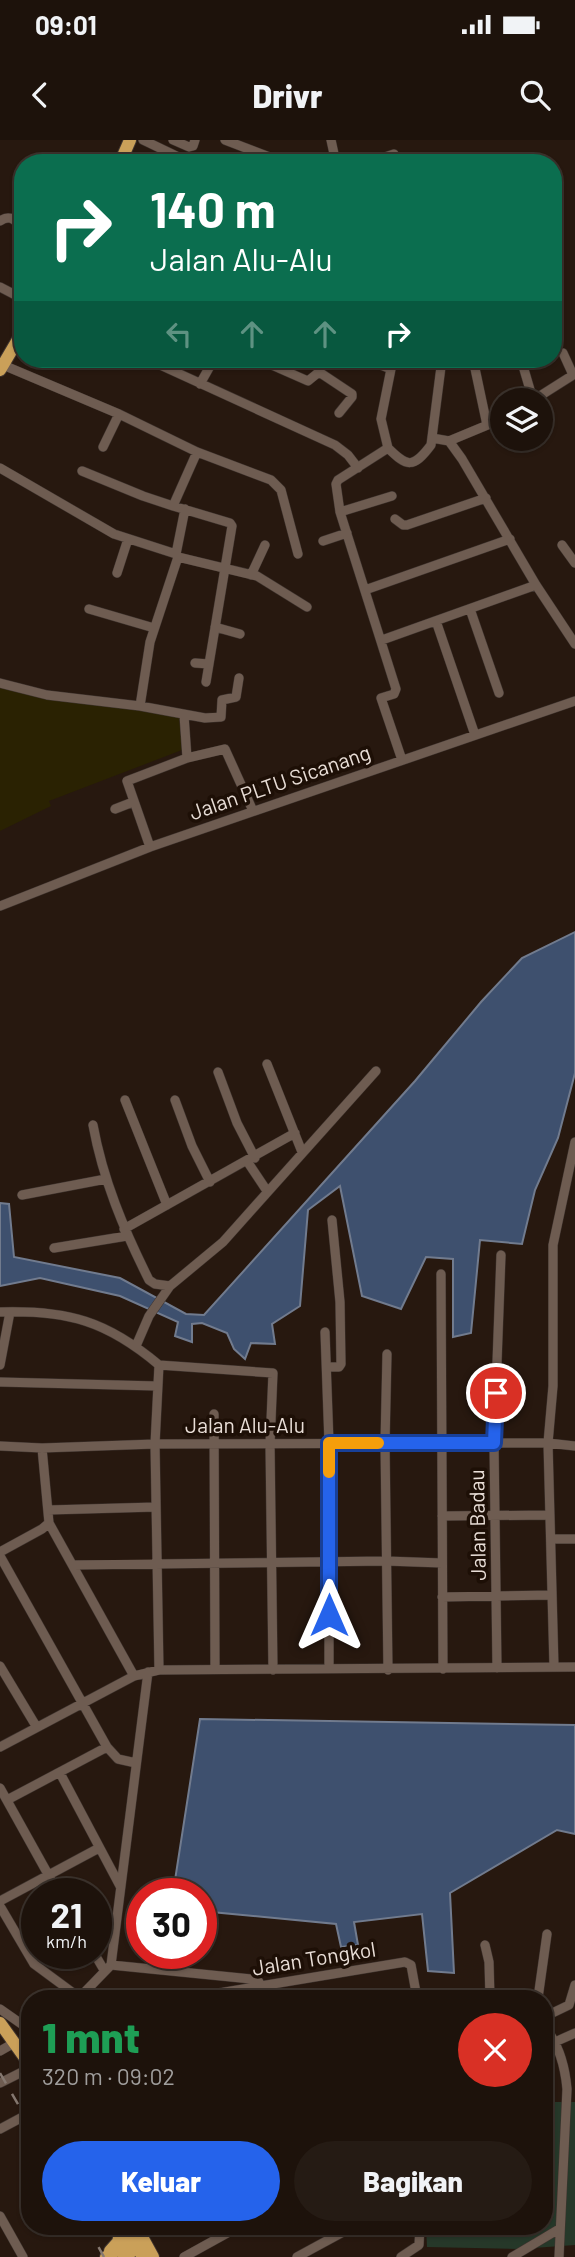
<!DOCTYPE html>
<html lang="id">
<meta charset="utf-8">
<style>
:root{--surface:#1d120b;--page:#251b14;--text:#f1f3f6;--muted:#a09e9d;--line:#3b322c;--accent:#2563eb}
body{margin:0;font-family:Barlow,sans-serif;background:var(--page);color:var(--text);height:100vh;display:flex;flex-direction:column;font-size:26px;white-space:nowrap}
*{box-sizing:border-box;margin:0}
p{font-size:23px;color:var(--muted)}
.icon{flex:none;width:38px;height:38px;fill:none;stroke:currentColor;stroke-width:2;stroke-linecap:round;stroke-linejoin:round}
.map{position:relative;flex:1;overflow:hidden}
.drawer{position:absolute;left:21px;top:1850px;width:532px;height:245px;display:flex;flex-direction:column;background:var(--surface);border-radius:28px;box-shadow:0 2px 5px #0004,0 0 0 2px var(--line)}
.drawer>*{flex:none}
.top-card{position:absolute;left:14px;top:14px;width:548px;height:214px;border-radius:28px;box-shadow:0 2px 5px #0004,0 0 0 2px var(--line);background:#0b6e4f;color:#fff;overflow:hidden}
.buttons{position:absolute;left:490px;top:248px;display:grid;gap:14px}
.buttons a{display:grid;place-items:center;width:63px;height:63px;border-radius:50%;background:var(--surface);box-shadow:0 2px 5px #0004,0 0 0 2px var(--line);font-size:35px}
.speed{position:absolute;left:21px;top:1738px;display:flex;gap:14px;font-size:35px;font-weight:700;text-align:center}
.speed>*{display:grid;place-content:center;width:91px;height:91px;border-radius:50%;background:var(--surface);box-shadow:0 2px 5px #0004,0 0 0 2px var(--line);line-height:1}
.speed small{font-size:18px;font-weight:400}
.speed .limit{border:10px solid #d22;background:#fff;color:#111}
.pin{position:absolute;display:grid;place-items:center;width:60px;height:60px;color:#fff;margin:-30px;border:4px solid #fff;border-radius:50%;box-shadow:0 2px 7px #0007}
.me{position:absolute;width:77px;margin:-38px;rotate:0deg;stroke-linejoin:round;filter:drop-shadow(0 0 5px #0008)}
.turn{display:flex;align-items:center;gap:24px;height:147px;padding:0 21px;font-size:32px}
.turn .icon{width:91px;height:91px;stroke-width:2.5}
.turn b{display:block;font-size:49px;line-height:60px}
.lanes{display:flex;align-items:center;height:66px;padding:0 21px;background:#0003;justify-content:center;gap:35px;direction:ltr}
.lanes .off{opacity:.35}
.round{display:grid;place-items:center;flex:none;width:74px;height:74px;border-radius:37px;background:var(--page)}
.summary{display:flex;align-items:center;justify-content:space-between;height:119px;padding:0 21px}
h1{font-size:42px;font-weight:800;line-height:52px;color:#1e9e55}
.button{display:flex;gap:14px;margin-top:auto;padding:14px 21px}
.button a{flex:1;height:80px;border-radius:42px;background:var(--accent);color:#fff;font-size:28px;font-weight:800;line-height:80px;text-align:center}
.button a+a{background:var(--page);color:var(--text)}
.status{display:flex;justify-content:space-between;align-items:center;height:49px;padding:0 35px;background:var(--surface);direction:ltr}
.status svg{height:19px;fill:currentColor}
header{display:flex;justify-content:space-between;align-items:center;height:91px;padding:0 21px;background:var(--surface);font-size:32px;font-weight:800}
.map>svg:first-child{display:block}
</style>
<div class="status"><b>09:01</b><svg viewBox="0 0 49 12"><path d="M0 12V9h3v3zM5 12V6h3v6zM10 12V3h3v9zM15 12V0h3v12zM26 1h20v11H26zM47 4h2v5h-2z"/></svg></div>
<header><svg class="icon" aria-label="back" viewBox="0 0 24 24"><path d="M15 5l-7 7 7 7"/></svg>Drivr<svg class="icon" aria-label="search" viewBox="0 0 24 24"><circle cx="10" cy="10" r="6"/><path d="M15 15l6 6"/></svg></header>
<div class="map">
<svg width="575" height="2117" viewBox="0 0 575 2117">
<rect width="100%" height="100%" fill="#27180f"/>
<path fill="#263829" d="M544,1962H575V2105L519,2109L427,2107L426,2086H544Z"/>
<path fill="#2a2202" d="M0,546L179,575L182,610L49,661L51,666L0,691Z"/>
<path fill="#3e506e" stroke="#717b8e" stroke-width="2" d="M575,792V933L558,998L535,1050L522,1104L480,1100L471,1193L453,1197V1119L426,1117L401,1169L362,1156L340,1046L308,1070L300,1166L272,1184L275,1204L251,1203L245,1219L234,1209L227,1193L202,1183L192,1184V1202L175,1196L178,1182L120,1156L40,1138L0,1146V1063L9,1064L14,1117L120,1138L186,1174L204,1175L415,941L481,862L522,818Z
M200,1579L575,1585V1694L557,1690L450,1753L454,1833L428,1831L422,1774L354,1782L358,1805L341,1807L336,1784L201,1771V1754L173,1753Z"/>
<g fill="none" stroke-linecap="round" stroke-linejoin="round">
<defs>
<path id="minor" d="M143,0L191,23
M173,0L189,7L193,6L195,0
M225,0L285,23
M331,0L336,23
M367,23L394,14
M0,81C10,74 14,80 23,87
M0,147L23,159
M147,219L335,305L348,315L358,328
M258,219L308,241L319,232L352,254V257L339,273
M366,219L391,229
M473,219L487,285
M521,219L533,260
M3,225L119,274L197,312L271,340L281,350L298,414
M200,244L214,219
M532,261L573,235L563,213
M432,298L449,301L462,319L536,445L575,504
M449,301L502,279
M103,307L119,274
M388,308L381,279L393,219
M197,312L173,366L230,383L232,386L206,542
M0,328L114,394L176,414L178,417L257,436L307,467
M82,331L143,356L173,366
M340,372L392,356
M395,379L403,385H407L486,358
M323,401L347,393
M562,405L575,423
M176,414L185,369
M117,433L128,399
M251,435L265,405
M365,450L510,399
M89,469L154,488
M470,469L499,553
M436,481L475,595
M215,487L240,494
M382,500L536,445
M195,523L209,524
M0,543L47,555L140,566L205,578L221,577L222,560L236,557L239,538
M140,566L150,502L178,417
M184,575L187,618
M402,620L381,558L394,554L396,549L340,372L336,344L338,340L388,308C407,327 413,329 431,305L442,219
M115,669L133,662
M150,707L127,641L187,618L225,609L253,671
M0,766L150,707L575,561
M267,924L302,1012
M218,932L237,983L255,1018
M125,960L167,1065
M175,960L192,1006L210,1042
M93,985C103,1040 124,1090 149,1140L155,1144L170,1146
M247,1021L267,1051
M22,1055L106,1039
M124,1089L295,993
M54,1108L127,1096
M441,1134L443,1529
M0,1172C68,1170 107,1181 159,1225L155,1304L159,1530
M325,1192L329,1303V1528
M136,1206L149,1176L170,1146L223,1102L376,931
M387,1214L385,1303L388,1530
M0,1225L10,1172
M159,1225L273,1233L270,1304L273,1530
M327,1227H339L341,1224L340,1162L332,1080
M0,1242L157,1246
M214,1274L215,1528
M0,1306L42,1308L155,1304L548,1303L575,1306
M42,1308L49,1383L134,1536
M48,1370L156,1367
M442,1376L550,1375
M551,1399H575
M0,1412L42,1389L49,1383
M0,1416L107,1607L118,1619L136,1623
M73,1425L386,1421L442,1423
M442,1457L552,1455
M0,1526L36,1586
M554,1527L548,1303L553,1246V1105L575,1002
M497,1528L494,1303L501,1115
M0,1607L134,1536L159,1530L575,1527
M60,1633L120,1746
M0,1648L59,1754
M7,1660L107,1607
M0,1761L99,1708
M0,1766L34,1824L80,1858
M485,1805L489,1822L490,1858
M94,1813L104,1830
M111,1825L148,1532
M79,1858L111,1825L251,1839L259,1842L264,1858
M189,1858L405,1822L411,1825L417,1858
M538,1858L547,1794
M0,1869L30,1890
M544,1877L569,1865L575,1845
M544,1886C559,1904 565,1926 567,1949L559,2117
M555,1902L575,1893
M0,1911L14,1903
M0,1943L30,1928
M0,1989L30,1973
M0,2076L23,2117
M184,2117L240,2086
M297,2117L354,2086
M401,2117L419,2105L420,2086
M512,2117L559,2089"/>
<path id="highway" d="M120,23L130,0
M0,230L23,191
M0,1883L30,1925
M136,2086L153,2117
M129,2093L143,2117
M110,2111L118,2102L122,2086
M106,2117L141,2095
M124,2117L142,2104"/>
</defs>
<use href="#minor" stroke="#3f342f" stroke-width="10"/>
<use href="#highway" stroke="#3f342f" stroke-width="14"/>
<use href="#minor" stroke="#6e5c51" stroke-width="9"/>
<use href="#highway" stroke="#caa059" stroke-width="12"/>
<path stroke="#857870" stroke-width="2.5" stroke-dasharray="12 12" stroke-linecap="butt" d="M0,1933L30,1985
M87,2086L104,2117"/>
</g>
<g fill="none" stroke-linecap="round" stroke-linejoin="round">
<defs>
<path id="route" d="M329,1475V1303H494L496,1253"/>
</defs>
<use href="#route" stroke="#184099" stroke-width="18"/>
<use href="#route" stroke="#2563eb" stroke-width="12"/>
<path stroke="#f59e0b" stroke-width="12" d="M329,1332V1303H378"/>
</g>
<g text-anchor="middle" stroke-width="7" stroke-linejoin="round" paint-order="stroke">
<g font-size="21" fill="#e9ded7" stroke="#1d0f06">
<text transform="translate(280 643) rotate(-19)" y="7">Jalan PLTU Sicanang</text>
<text x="245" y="1293">Jalan Alu-Alu</text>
<text transform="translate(478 1385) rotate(-91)" y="7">Jalan Badau</text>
<text transform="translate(314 1819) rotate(-9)" y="7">Jalan Tongkol</text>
</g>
</g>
</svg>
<div class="buttons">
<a><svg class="icon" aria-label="layers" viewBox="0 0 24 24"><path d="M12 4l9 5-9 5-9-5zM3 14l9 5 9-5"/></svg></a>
</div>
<div class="speed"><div>21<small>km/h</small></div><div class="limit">30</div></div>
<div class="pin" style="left:496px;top:1253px;background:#d93025"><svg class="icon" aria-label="arrive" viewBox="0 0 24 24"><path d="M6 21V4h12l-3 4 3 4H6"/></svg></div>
<svg class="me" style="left:329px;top:1475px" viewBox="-20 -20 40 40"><path d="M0-17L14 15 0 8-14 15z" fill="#2563eb" stroke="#fff" stroke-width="4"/></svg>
<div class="top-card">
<div class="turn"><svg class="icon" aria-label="right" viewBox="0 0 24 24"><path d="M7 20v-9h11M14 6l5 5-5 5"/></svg><div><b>140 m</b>Jalan Alu-Alu</div></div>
<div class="lanes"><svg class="icon off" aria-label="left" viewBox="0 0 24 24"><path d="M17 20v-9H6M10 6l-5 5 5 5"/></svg><svg class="icon off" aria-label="ahead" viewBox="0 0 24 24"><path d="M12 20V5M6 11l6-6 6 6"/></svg><svg class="icon off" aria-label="ahead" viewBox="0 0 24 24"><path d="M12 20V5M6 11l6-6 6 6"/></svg><svg class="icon" aria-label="right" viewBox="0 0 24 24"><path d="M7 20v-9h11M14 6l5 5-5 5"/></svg></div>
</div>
<section class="drawer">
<div class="summary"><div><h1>1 mnt</h1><p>320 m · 09:02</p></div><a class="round" style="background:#d93025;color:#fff"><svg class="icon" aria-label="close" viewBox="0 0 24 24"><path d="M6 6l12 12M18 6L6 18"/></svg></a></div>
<div class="button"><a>Keluar</a><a>Bagikan</a></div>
</section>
</div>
